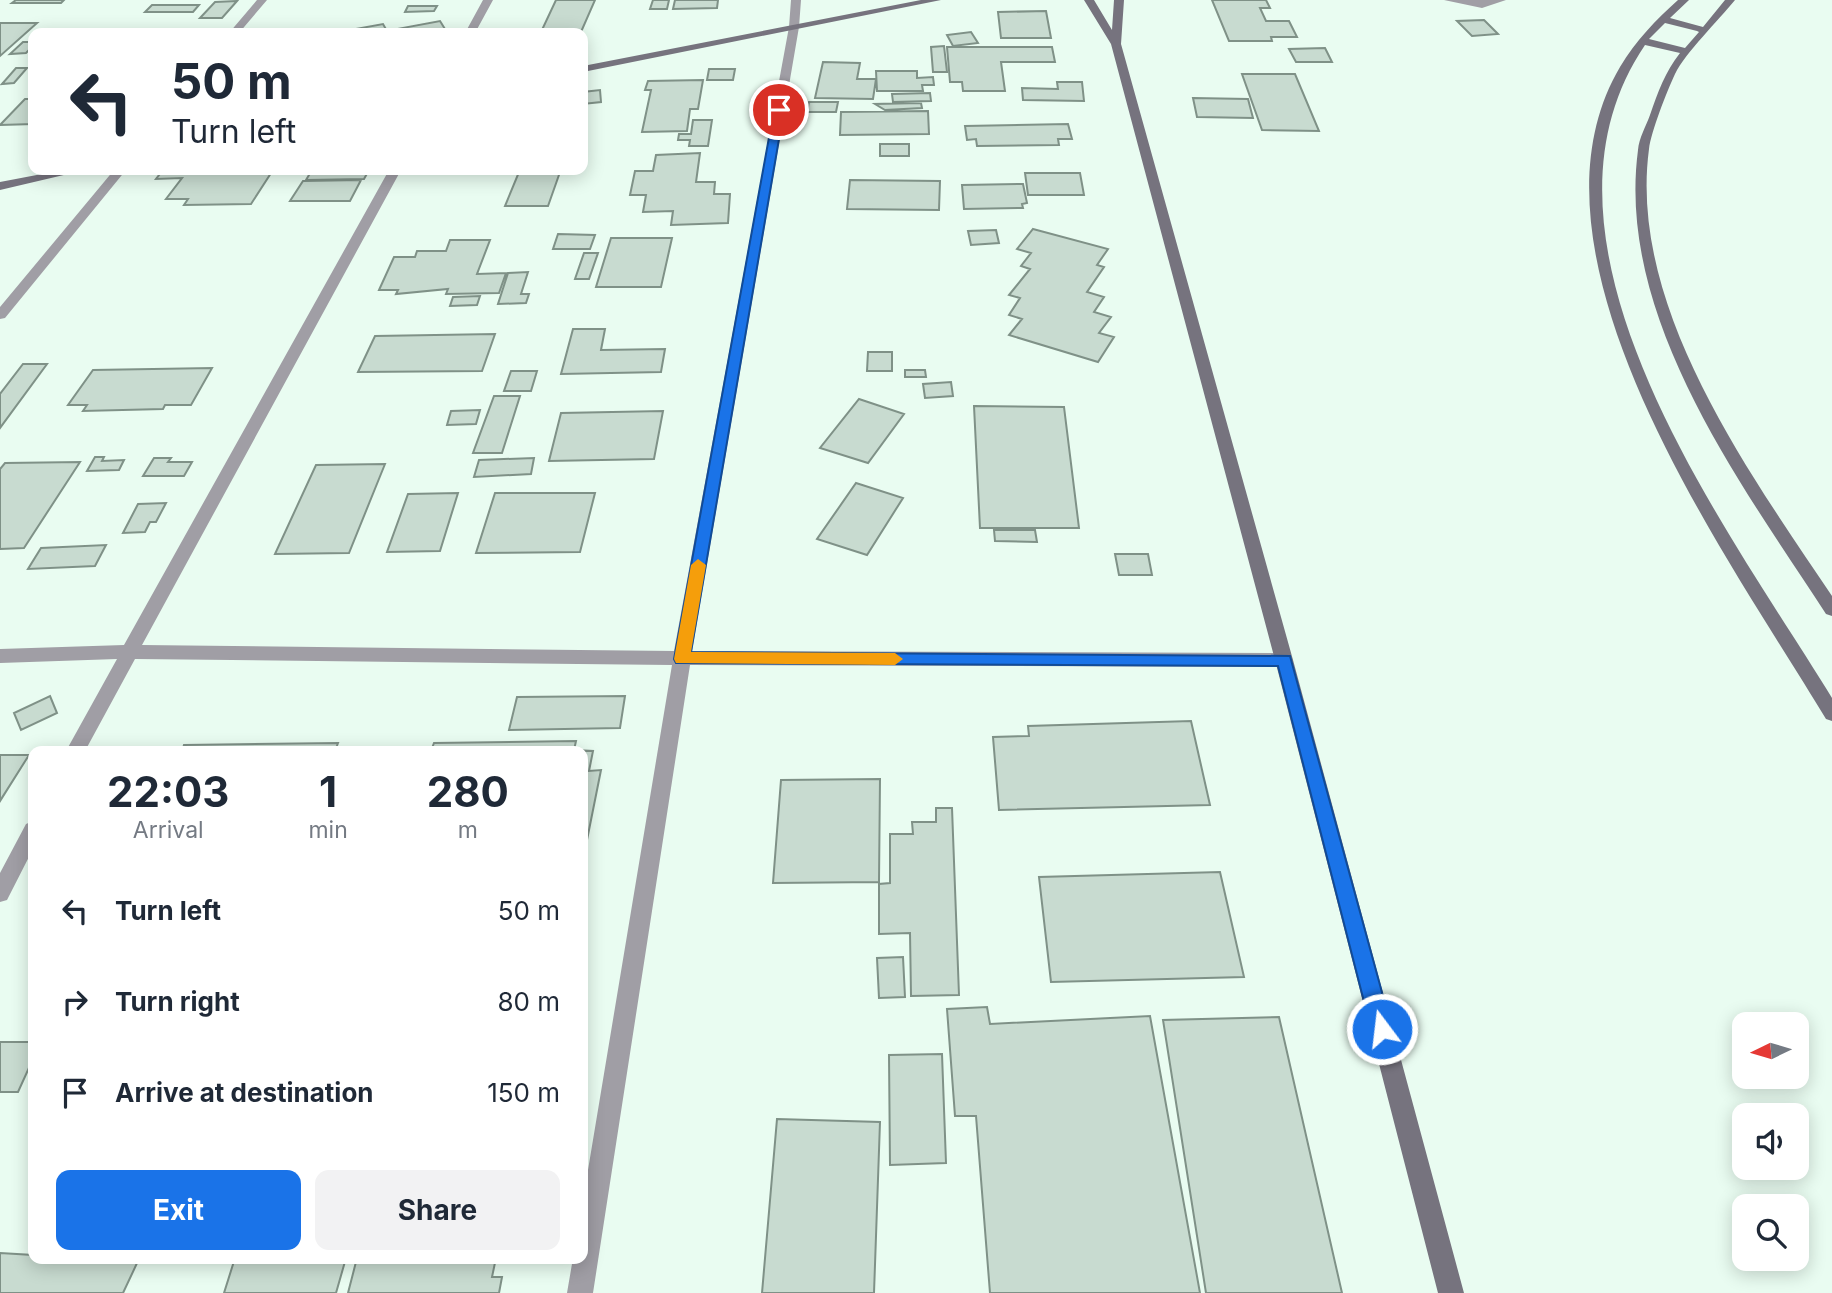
<!DOCTYPE html>
<style>
:root{--surface:#fff;--page:#f2f2f3;--text:#1f2937;--muted:#747a83;--accent:#1a73e8}
body{margin:0;font-family:Inter,sans-serif;background:var(--page);color:var(--text);height:100vh;display:flex;flex-direction:column;font-size:26px;white-space:nowrap}
*{box-sizing:border-box;margin:0}
p{font-size:23px;color:var(--muted)}
.icon{flex:none;width:38px;height:38px;fill:none;stroke:currentColor;stroke-width:2;stroke-linecap:round;stroke-linejoin:round}
.map{position:relative;flex:1;overflow:hidden}
.drawer{position:absolute;left:28px;top:746px;width:560px;height:518px;display:flex;flex-direction:column;background:var(--surface);border-radius:14px;box-shadow:0 4px 18px #0003}
.drawer>*{flex:none}
.top-card{position:absolute;left:28px;top:28px;width:560px;height:147px;border-radius:14px;box-shadow:0 4px 18px #0003;background:#fff;color:var(--text);overflow:hidden}
.needle{width:46px;rotate:265deg}
.tools{position:absolute;left:1732px;top:1012px;display:grid;gap:14px}
.tools a{display:grid;place-items:center;width:77px;height:77px;border-radius:14px;background:var(--surface);box-shadow:0 4px 18px #0003;font-size:35px}
.pin{position:absolute;display:grid;place-items:center;width:60px;height:60px;color:#fff;margin:-30px;border:4px solid #fff;border-radius:50%;box-shadow:0 2px 7px #0007}
.me{position:absolute;width:77px;margin:-38px;rotate:345deg;stroke-linejoin:round;filter:drop-shadow(0 0 5px #0008)}
.turn{display:flex;align-items:center;gap:24px;height:147px;padding:0 28px;font-size:32px}
.turn .icon{width:91px;height:91px;stroke-width:2.5}
.turn b{display:block;font-size:49px;line-height:60px}
.eta{display:flex;justify-content:space-evenly;align-items:center;height:119px;text-align:center}
.eta b{font-size:42px;font-weight:700;line-height:49px}
.action{display:flex;gap:14px;margin-top:auto;padding:14px 28px}
.action a{flex:1;height:80px;border-radius:14px;background:var(--accent);color:#fff;font-size:28px;font-weight:700;line-height:80px;text-align:center}
.action a+a{background:var(--page);color:var(--text)}
ul{padding:0;list-style:none}
li{display:flex;align-items:center;gap:21px;height:91px;padding:0 28px}
li div{flex:1}
li b{display:block;font-size:26px}
li em{font-style:normal}
.map>svg:first-child{display:block}
</style>
<div class="map">
<svg width="1832" height="1293" viewBox="0 0 1832 1293">
<rect width="100%" height="100%" fill="#e9fcf1"/>
<path fill="#c8dbd0" stroke="#7f9187" stroke-width="2" d="M16,0H64L61,3H12Z
M556,0H595L581,32H541Z
M653,0H669L667,9H650Z
M675,0H718L717,8L673,9Z
M1212,0H1266L1270,8H1260L1266,21H1289L1297,37H1271L1272,41H1229Z
M237,1L222,18H200L215,2Z
M152,5H199L193,12H145Z
M408,6H437L434,11L405,12Z
M1046,11L1051,38H1001L998,12Z
M1484,20L1498,34L1472,36L1457,21Z
M440,21L445,29L429,33L345,31L383,24L387,31Z
M0,23H37L0,56Z
M971,32L978,43L953,46L947,35Z
M23,42H33V46L26,53L10,54Z
M944,46L947,72H933L931,47Z
M947,47H1052L1055,62H1001L1005,91H963L962,82H950Z
M1325,48L1332,62H1296L1289,49Z
M823,62L860,63L857,79H876L873,99L815,98Z
M16,68H27L14,83L2,84Z
M709,69H735L733,80H707Z
M876,71H917V78L933,77L934,85H922L923,91H877Z
M1242,74H1295L1319,131L1262,130Z
M703,80L698,109H690L687,131L642,132L651,90H645L648,81Z
M1057,82H1082L1084,101L1023,100L1022,88L1058,89Z
M600,90L601,102L583,104V92Z
M930,93L931,101L893,102L892,94Z
M1193,98L1248,99L1253,118L1197,117Z
M25,99H33V124L0,125Z
M809,102H838L836,112H807Z
M921,103L922,108L885,110L875,104Z
M928,111L929,134L840,135L841,112Z
M693,120H712L708,146H689L690,140H678L679,134H691Z
M1068,124L1072,139H1058L1059,145L977,146L976,139L967,140L965,126Z
M880,144H909V156H880Z
M700,153L696,182H715L714,194H730L728,223L671,225L673,211L643,212L646,195H630L635,171H653L656,155Z
M163,170H273L251,204L184,205L188,199H166L182,178L156,179Z
M312,170H369L364,179L306,180Z
M519,172H560L548,206H505Z
M1025,173H1080L1084,195H1028Z
M361,180L350,201H290L303,181Z
M850,180L940,181L939,210L847,209Z
M1023,184L1027,203L1022,204L1023,208L964,209L962,185Z
M1033,229L1108,249L1097,265L1104,267L1087,292L1104,297L1094,312L1111,317L1099,333L1114,337L1098,362L1009,335L1022,319L1009,315L1020,298L1009,295L1030,269L1021,266L1031,253L1017,249Z
M996,230L999,243L971,245L968,231Z
M558,234L595,235L590,249H553Z
M611,238H672L661,287H596Z
M450,240H490L477,274L506,273L499,293L446,294L448,289L396,294L398,290H379L394,257H415L417,251H446Z
M584,253H598L589,279H575Z
M528,272L521,294H529L526,303L498,304L508,273Z
M480,296L477,305L450,306L453,297Z
M573,329H605L601,350L665,349L661,372L561,374Z
M495,334L482,371L358,372L375,336Z
M868,352H892V371H867Z
M23,364H47L0,428V394Z
M212,368L191,405H165L163,409L83,411L87,405H68L93,370Z
M905,370H925L926,377H905Z
M511,371H537L531,391H504Z
M951,382L953,396L925,398L923,384Z
M494,396H520L502,453H473Z
M859,399L904,414L868,463L820,448Z
M974,406L1064,407L1079,528H980Z
M480,410L476,424L447,425L451,411Z
M663,411L654,459L549,461L561,413Z
M95,457H104L102,461L124,460L119,470L87,471Z
M154,458H171L168,462H192L184,476H143Z
M534,458L531,474L474,477L479,460Z
M80,462L24,548L0,549V469L5,463Z
M385,464L349,553L275,554L316,465Z
M856,483L903,498L867,555L817,539Z
M458,493L440,551L387,552L408,494Z
M495,493H595L580,552L476,553Z
M166,503L156,522H150L145,532L123,533L138,504Z
M994,530H1035L1037,542L995,541Z
M106,545L95,566L28,569L41,548Z
M1115,554H1148L1152,575H1119Z
M50,696L57,713L21,730L14,713Z
M625,696L620,728L509,730L517,697Z
M1191,721L1210,805L999,810L993,737L1029,736L1028,726Z
M576,741L574,750L593,751L589,771L601,770L587,840H583V751H431L434,743Z
M338,743L335,751H182L184,745Z
M0,755H29L0,801Z
M880,779L879,882L773,883L781,780Z
M936,808H952L959,995L911,996L910,933L879,934V884L890,883V834H913L912,822H936Z
M1220,872L1244,977L1051,982L1039,877Z
M903,957L905,997L879,998L877,958Z
M987,1007L990,1024L1150,1016L1200,1293H990L976,1116H955L947,1009Z
M1279,1017L1342,1293H1206L1163,1020Z
M0,1042H33V1059L18,1092H0Z
M942,1054L946,1163L890,1165L889,1055Z
M777,1119L880,1122L874,1293H762Z
M0,1253L33,1255V1258L138,1261L123,1293H0Z
M235,1258H346L336,1293H224Z
M357,1258H496L492,1277H502L499,1293H348Z"/>
<g fill="none" stroke-linecap="round" stroke-linejoin="round">
<path fill="#a09ea5" fill-rule="evenodd" d="M1444,0H1506L1482,8Z"/>
<path fill="#a09ea5" fill-rule="evenodd" d="M257,0H267L239,33H229Z
M483,0H493L475,33H465Z
M791,0H801L799,27L692,651L1284,653L1290,655L1293,660L1290,665L1284,667L690,665L593,1293H567L573,1258H583V1200L672,665L135,659L85,751H66L117,659L0,663V649L124,645L389,170H401L142,645L674,651L789,27Z
M114,170H126L5,318L0,319V307Z
M33,821V849L7,900L0,902V873L26,824Z"/>
<path fill="#76737e" fill-rule="evenodd" d="M921,0H941L583,72V66Z
M1084,0H1094L1112,30L1114,0H1124L1121,44L1293,660L1464,1293H1438L1275,660L1111,44Z
M1678,0H1689L1670,18L1703,27L1725,0H1735C1718,21 1686,52 1675,74C1667,91 1651,132 1649,149C1628,307 1749,472 1832,596V616L1826,614C1740,482 1616,317 1638,150C1639,138 1646,126 1650,115C1658,92 1665,72 1680,53L1645,45C1510,244 1728,528 1832,698V721L1826,719C1730,559 1508,257 1620,67C1636,40 1656,20 1678,0ZM1665,23L1697,31L1699,32L1685,48L1649,39Z
M63,170H85L0,190V182Z"/>
</g>
<path fill="#1a73e8" stroke="#114b97" stroke-width="2" d="M779,107L784,110L691,652L1290,656L1392,1029L1389,1036L1382,1039L1374,1036L1371,1029L1278,666L676,663L674,659L774,110Z"/>
<path fill="#f59e0b" d="M698,559L706,565L691,652L895,653L903,659L895,665L676,663L674,659L691,565Z"/>
</svg>
<div class="tools">
<a><svg class="needle" viewBox="-14 -14 28 28"><path d="M0-13l5 13h-10z" fill="#e53935"/><path d="M0 13l5-13h-10z" fill="#747a83"/></svg></a>
<a><svg class="icon" aria-label="sound" viewBox="0 0 24 24"><path d="M4 9h4l5-4v14l-5-4H4zM17 9q2 3 0 6"/></svg></a>
<a><svg class="icon" aria-label="search" viewBox="0 0 24 24"><circle cx="10" cy="10" r="6"/><path d="M15 15l6 6"/></svg></a>
</div>
<div class="pin" style="left:779px;top:110px;background:#d93025"><svg class="icon" aria-label="arrive" viewBox="0 0 24 24"><path d="M6 21V4h12l-3 4 3 4H6"/></svg></div>
<svg class="me" style="left:1382px;top:1029px" viewBox="-20 -20 40 40"><circle r="17" fill="#1a73e8" stroke="#fff" stroke-width="3"/><path d="M0-11L8 9 0 5-8 9z" fill="#fff"/></svg>
<div class="top-card">
<div class="turn"><svg class="icon" aria-label="left" viewBox="0 0 24 24"><path d="M17 20v-9H6M10 6l-5 5 5 5"/></svg><div><b>50 m</b>Turn left</div></div>
</div>
<section class="drawer">
<div class="eta">
<div><b>22:03</b><p>Arrival</p></div>
<div><b>1</b><p>min</p></div>
<div><b>280</b><p>m</p></div>
</div>
<ul>
<li><svg class="icon" aria-label="left" viewBox="0 0 24 24"><path d="M17 20v-9H6M10 6l-5 5 5 5"/></svg><div><b>Turn left</b></div><em>50 m</em></li>
<li><svg class="icon" aria-label="right" viewBox="0 0 24 24"><path d="M7 20v-9h11M14 6l5 5-5 5"/></svg><div><b>Turn right</b></div><em>80 m</em></li>
<li><svg class="icon" aria-label="arrive" viewBox="0 0 24 24"><path d="M6 21V4h12l-3 4 3 4H6"/></svg><div><b>Arrive at destination</b></div><em>150 m</em></li>
</ul>
<div class="action"><a>Exit</a><a>Share</a></div>
</section>
</div>
